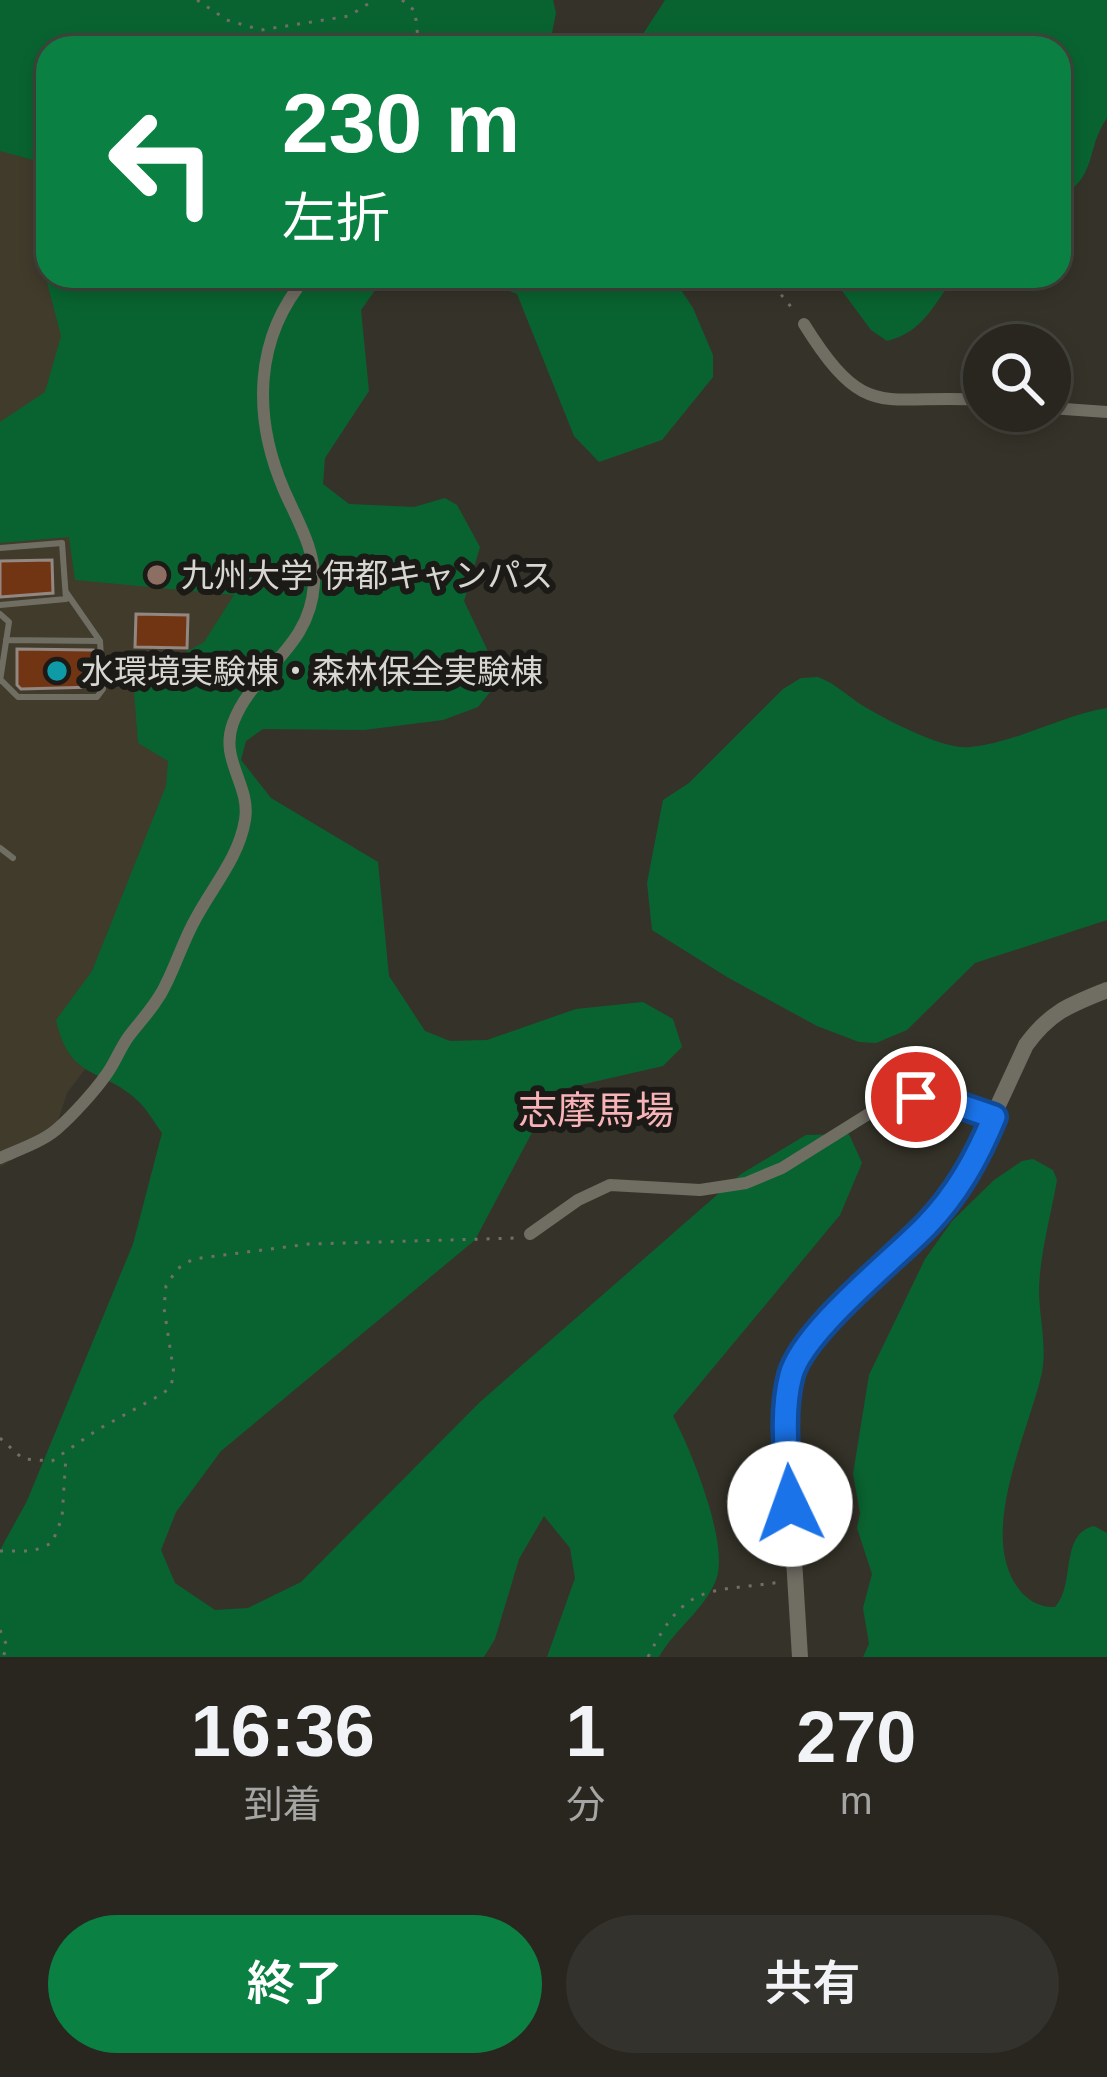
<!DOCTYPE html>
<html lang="ja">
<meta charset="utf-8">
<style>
:root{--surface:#28261f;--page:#34322c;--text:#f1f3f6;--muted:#a5a5a4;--line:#44433d;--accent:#0b8043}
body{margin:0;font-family:Arial,"Noto Sans JP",sans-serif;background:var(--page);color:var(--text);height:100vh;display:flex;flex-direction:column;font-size:45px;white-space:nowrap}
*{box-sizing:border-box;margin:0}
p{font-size:39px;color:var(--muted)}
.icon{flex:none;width:66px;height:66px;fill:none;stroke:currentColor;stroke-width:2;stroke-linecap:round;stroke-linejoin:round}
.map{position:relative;height:1657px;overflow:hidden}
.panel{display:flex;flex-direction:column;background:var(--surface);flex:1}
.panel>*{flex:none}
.banner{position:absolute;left:36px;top:36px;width:1035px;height:252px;border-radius:36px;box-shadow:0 6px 18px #0003,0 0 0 3px var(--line);background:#0b8043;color:#fff;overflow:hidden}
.tools{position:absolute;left:963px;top:324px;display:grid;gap:24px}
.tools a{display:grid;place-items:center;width:108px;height:108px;border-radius:50%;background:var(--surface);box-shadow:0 6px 18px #0003,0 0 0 3px var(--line);font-size:60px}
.pin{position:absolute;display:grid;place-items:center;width:102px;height:102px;color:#fff;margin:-51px;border:6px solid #fff;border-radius:50%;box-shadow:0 3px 12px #0007}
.me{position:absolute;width:132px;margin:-66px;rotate:357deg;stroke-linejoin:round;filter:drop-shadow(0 0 9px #0008)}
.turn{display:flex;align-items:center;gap:42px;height:252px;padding:0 48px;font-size:54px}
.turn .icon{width:156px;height:156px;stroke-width:2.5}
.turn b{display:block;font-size:84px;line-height:102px}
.eta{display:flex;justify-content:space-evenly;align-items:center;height:204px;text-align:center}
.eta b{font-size:72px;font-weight:600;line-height:84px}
.primary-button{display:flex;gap:24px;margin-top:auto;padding:24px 48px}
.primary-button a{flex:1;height:138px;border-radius:72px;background:var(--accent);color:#fff;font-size:48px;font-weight:600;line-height:138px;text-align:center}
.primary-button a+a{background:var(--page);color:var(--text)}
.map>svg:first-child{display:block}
</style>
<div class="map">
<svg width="1107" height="1657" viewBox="0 0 1107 1657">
<rect width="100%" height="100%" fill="#353329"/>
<path fill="#403b2b" d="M0,0L48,48V276H302L259,688L86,1068L67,1093L57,1124L28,1150L0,1167Z"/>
<path fill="#096330" d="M0,0H553L556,13L549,48H48V276H418L381,282L361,310L369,391L325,458L323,484L349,504L414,507L445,498L457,505L480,547L464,601L495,666L494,687L478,707L443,720L364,730L263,729L246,741L241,760L271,798L378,862L389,976L425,1031L450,1041L487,1040L576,1009L643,1002L673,1019L682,1047L663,1066L554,1091L475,1240L221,1451L176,1512L161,1550L175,1583L215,1610L248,1608L301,1582L480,1402L741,1174L806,1135L849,1134L862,1163L840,1215L673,1416C691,1450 730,1545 716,1580C705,1609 674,1630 659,1657H547L575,1578L570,1548L544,1516L519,1559L495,1639L484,1657H0V1550L27,1501L133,1244L162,1133C154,1122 147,1109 137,1100C102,1067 70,1082 56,1020L92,971L166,786L168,761L138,743L134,692L175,658L204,642L234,595L75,580L69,537L0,543V422L45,392L61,336L43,267L33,160L0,151Z
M665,0H1107V118C1085,149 1099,175 1059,198V48H634Z
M472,276H672L693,308L713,355V377L662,440L599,462L574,436L517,294Z
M831,276H956C933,304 924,332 887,341L871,330Z
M818,677C837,684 848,697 865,707C888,721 946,751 971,747C1018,742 1060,716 1107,708V920L975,963L907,1030L876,1043L859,1042L817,1026L727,977L652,930L647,883L663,800L689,783L783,689L801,678Z
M1033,1159L1053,1170L1057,1180C1051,1215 1040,1253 1039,1289C1039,1317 1047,1344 1042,1372C1029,1433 974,1538 1022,1593C1031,1602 1042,1608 1055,1607C1076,1585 1059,1534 1094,1526L1107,1533V1657H863L869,1644L863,1608L872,1574L857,1528L860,1513L853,1474L869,1375L925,1259L952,1221L994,1180L1022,1161Z"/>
<path fill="#713513" stroke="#938781" stroke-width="3" d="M52,560L53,593L0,597V561Z
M136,614L188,615L187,648L135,647Z
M17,649L93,650L95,687L21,689L17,685Z"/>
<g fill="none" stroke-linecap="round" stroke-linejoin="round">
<path stroke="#716f67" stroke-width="3" stroke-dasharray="3 9" stroke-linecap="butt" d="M197,0L227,20L261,30L349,16L374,0
M402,0L415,11L419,48
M766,276L796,313
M0,1438L23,1459L52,1461L97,1430L164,1393L171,1385L174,1374L164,1308L166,1286L177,1269L193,1259L309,1244L517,1238
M0,1551H33L52,1543L62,1518L66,1456
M0,1630L7,1646L3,1657
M648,1657C686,1582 705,1593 781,1582"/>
<path stroke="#706d63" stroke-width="6" d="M0,548L62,543L66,599L0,605
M0,614L9,622L0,681
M6,640L99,641
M2,681L18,697H97L103,689L100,641L66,592
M0,848L13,858"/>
<path stroke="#706d63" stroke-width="12" d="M804,324C867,425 882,393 984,400
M1050,408L1107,412
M0,1158C18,1150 42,1142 57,1129C72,1116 94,1092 106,1075C115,1063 120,1048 129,1036C142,1019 157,1004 166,984C177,962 184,939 196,918C213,886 239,857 245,820C251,785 219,760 233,723C253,669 310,650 314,584C316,550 297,520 284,490C253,418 253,338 307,276
M530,1234L578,1200L610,1185L700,1190L746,1183L782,1168L894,1098L947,1101L994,1117"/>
<path stroke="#706d63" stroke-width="16" d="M800,1657L786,1429L791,1372L827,1322L927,1225L963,1181L1026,1045C1051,1011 1070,1005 1107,990"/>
</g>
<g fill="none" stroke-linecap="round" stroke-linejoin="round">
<defs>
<path id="route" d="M790,1504C788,1463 780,1416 791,1375C803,1331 892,1261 926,1226C957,1194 977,1158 994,1117L947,1101L916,1097"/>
</defs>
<use href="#route" stroke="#114b97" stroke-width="30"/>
<use href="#route" stroke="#1a73e8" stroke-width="21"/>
</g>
<circle fill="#8d6e63" stroke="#1c1a16" stroke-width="4.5" cx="157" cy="575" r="12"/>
<circle fill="#0f9aa8" stroke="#1c1a16" stroke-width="4.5" cx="57" cy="671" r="12"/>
<g text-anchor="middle" stroke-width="12" stroke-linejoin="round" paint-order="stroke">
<g font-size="33" fill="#d8d6d0" stroke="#1c1a16" text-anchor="start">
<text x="181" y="587">九州大学 伊都キャンパス</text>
<text x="81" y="683">水環境実験棟・森林保全実験棟</text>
</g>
<g font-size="39" fill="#f7b3b7" stroke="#1c1a16">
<text x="596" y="1124">志摩馬場</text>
</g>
</g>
</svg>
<div class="tools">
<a><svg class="icon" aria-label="search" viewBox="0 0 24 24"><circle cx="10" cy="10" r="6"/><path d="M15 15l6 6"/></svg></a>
</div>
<div class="pin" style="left:916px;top:1097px;background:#d93025"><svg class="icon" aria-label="arrive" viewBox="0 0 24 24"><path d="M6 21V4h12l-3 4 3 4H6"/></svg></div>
<svg class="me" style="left:790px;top:1504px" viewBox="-20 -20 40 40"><circle r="19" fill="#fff"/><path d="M0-13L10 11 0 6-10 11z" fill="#1a73e8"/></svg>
<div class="banner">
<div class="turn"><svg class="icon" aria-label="left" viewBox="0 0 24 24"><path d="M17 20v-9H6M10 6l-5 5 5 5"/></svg><div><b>230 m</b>左折</div></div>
</div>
</div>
<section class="panel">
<div class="eta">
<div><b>16:36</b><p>到着</p></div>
<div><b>1</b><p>分</p></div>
<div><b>270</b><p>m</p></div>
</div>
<div class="primary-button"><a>終了</a><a>共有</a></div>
</section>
